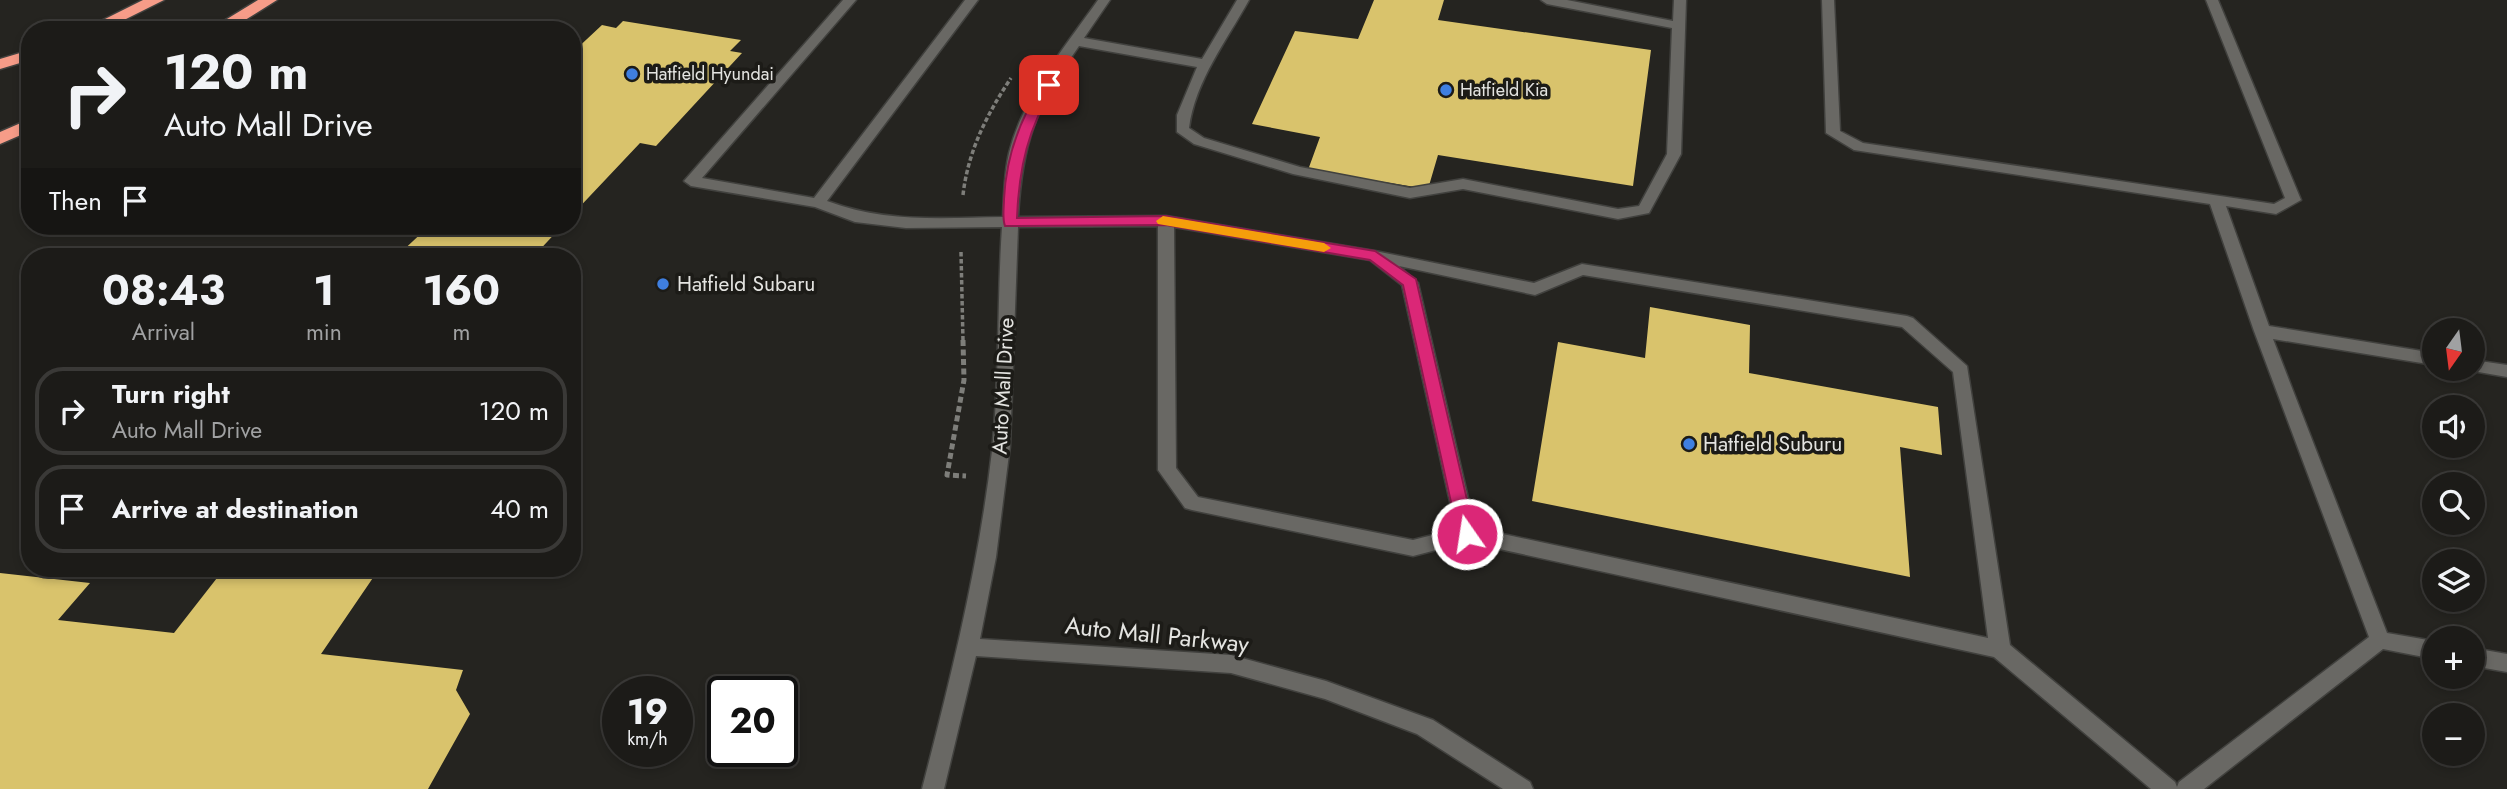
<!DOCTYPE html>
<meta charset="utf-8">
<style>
:root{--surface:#1c1b18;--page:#252421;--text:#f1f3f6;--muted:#a0a1a2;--line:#3a3937}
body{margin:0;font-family:Jost,sans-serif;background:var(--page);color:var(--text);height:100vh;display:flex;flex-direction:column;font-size:26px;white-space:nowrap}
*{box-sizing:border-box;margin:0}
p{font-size:23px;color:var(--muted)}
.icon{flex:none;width:38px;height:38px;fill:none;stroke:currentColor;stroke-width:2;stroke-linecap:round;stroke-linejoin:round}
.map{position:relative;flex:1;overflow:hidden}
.drawer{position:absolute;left:21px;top:248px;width:560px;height:329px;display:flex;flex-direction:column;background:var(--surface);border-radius:28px;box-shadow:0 4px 10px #0003,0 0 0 2px var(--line)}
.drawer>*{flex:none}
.banner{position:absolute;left:21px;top:21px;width:560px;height:214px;border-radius:28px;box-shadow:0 4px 10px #0003,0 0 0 2px var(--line);background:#1c1b18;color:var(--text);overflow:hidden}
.needle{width:46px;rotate:194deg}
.buttons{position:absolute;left:2422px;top:318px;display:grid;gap:14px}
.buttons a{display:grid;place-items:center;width:63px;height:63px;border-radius:50%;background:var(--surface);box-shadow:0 4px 10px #0003,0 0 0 2px var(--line);font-size:35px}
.speed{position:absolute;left:602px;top:676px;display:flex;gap:14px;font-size:35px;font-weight:700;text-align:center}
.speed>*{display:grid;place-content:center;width:91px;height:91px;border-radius:50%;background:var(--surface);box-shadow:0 4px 10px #0003,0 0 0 2px var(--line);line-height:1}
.speed small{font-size:18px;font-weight:400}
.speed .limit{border:4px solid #111;border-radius:10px;background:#fff;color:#111}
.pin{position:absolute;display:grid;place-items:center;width:60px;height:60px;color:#fff;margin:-30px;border-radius:14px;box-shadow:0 4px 10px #0006}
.me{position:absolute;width:77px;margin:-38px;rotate:347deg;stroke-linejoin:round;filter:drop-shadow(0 0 5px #0008)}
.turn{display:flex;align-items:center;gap:24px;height:147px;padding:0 28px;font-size:32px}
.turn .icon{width:91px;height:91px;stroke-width:2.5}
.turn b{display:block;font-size:49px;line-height:60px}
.then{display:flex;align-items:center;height:66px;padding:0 28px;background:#0003;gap:14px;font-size:26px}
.eta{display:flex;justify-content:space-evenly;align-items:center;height:119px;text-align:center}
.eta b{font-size:42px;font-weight:700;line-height:49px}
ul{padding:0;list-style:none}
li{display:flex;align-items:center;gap:21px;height:88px;margin:0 14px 10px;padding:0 14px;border:4px solid var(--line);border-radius:28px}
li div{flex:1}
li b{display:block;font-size:26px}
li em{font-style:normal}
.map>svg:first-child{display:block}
</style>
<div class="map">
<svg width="2507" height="789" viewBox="0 0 2507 789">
<rect width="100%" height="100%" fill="#252420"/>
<path fill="#d9c36c" d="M1374,0H1444L1438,20L1651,50L1633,186L1438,155L1428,189L1308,170L1320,137L1252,124L1295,31L1358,39Z
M623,21L741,40L730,51L742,53L656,146L640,143L572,215V53L602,25L616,28Z
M429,226H562L533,257H396Z
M1650,307L1750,325L1749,373L1938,407L1942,455L1900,447L1910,577L1532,501L1558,342L1645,358Z
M224,569H379L321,654L463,670L456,690L470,714L428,789H0V573L90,583L58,620L174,633Z"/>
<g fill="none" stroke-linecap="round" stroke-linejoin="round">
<defs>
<path id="minor" d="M843,0H856L702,178L814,198L965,0H978L827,201C885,223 942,218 1003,217C1004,196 1004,174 1009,153C1023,96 1065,47 1098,0H1110L1084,38L1202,59L1237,0H1249C1227,40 1195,81 1189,128L1204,138L1300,167L1410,188L1463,179L1618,209L1639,206L1667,154L1672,28L1547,4L1541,0H1567L1673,21L1674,0H1686L1681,154L1649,213L1618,219L1463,189L1410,198L1293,174L1194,144L1177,132V115L1197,67L1079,46C1036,108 1022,141 1018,217L1166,216L1375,251L1534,283L1582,264L1907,316L1913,318L1967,366L2010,645L2175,782L2177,787L2179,782L2369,637L2254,331L2210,204L1854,150L1826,133L1822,0H1834L1840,131L1863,143L2274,204L2285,198L2206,0H2218L2301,200L2276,214L2226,206L2269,326L2434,353V365L2273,339L2387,633L2434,641V659L2383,649L2204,789H2151L1994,657L1467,542L1413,556L1192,510L1185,508L1158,470V226L1018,227L1010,446L996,557L980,639L1231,655L1326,681L1433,720L1530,782L1533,789H1503L1417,734L1325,699L1231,673L976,656L944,789H922C951,677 979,565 992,451C1000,377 997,302 1002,227L906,228L855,222L815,207L691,186L684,181ZM1174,227L1370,260L1402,285L1456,529L1413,540L1198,497L1176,468ZM1399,266L1535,295L1583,275L1902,327L1953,372L1988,638L1475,528L1418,283Z
M2473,360L2507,365V377L2467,370L2473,369Z
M2473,648L2507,654V672L2473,666Z"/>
<path id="highway" d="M143,0H164L104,30H83Z
M258,0H277L229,30H209Z
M30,50V60L0,69V59Z
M30,119V131L0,144V132Z"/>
</defs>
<use href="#minor" stroke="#41413e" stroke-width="3"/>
<use href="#highway" stroke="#41413e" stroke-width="3"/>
<path stroke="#7e7e7a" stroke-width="3.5" stroke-dasharray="4.5 2.5" stroke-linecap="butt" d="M963,195C968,151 987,114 1011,78
M961,252L963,341"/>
<path stroke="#7e7e7a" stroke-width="5" stroke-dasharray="6 3.5" stroke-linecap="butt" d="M963,340L964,380L947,475L966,476"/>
<use href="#minor" fill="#696864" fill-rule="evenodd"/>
<use href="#highway" fill="#f69c88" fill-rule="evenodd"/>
</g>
<path fill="#db2777" stroke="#8e194d" stroke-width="2" d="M1049,81L1055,85C1028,127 1019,168 1017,218L1166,216L1375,251L1416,279L1475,534L1473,539H1461L1458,534L1403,285L1370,260L1166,225L1005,226C1002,218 1004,208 1004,199C1006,156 1020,118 1044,82Z"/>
<path fill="#f59e0b" d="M1163,216L1324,243L1331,248L1324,252L1158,224L1156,221Z"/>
<g fill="#3f7fe0" stroke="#1c1b17" stroke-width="2.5">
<circle cx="632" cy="74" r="7"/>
<circle cx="1446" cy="90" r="7"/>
<circle cx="663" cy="284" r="7"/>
<circle cx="1689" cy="444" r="7"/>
</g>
<g text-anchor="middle" stroke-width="7" stroke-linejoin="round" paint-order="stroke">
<g font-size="18" fill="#e4e4e1" stroke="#1c1b17" text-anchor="start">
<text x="646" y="80">Hatfield Hyundai</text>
<text x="1460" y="96">Hatfield Kia</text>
</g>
<g font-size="21" fill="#e4e4e1" stroke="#1c1b17" text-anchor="start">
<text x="677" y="291">Hatfield Subaru</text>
<text x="1703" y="451">Hatfield Suburu</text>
</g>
<g font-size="21" fill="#e4e4e1" stroke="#1c1b17">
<text transform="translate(1003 386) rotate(-87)" y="7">Auto Mall Drive</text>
</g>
<g font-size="24" fill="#e4e4e1" stroke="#1c1b17">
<text transform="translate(1157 635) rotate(6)" y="8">Auto Mall Parkway</text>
</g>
</g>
</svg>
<div class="buttons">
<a><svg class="needle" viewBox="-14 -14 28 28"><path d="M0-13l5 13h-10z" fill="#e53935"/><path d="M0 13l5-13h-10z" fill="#a0a1a2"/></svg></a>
<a><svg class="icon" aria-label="sound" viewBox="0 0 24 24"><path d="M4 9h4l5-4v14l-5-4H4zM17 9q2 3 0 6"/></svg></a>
<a><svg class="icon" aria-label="search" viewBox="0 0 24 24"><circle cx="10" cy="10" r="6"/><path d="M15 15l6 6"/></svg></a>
<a><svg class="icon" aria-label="layers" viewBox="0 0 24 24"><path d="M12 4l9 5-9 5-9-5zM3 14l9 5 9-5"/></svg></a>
<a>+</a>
<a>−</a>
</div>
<div class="speed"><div>19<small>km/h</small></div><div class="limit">20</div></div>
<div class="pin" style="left:1049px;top:85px;background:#d93025"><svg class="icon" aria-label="arrive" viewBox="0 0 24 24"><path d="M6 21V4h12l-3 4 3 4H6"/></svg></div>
<svg class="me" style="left:1467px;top:534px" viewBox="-20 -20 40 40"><circle r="17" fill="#db2777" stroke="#fff" stroke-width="3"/><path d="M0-11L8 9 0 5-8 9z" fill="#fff"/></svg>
<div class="banner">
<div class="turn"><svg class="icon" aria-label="right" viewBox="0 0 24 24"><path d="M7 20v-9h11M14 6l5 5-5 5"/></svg><div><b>120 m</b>Auto Mall Drive</div></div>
<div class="then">Then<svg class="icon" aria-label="arrive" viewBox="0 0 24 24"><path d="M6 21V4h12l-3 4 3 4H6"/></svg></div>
</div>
<section class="drawer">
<div class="eta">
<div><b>08:43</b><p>Arrival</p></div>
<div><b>1</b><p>min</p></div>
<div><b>160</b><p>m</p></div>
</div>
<ul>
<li><svg class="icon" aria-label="right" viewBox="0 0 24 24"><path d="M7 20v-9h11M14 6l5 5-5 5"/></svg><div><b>Turn right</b><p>Auto Mall Drive</p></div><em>120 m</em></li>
<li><svg class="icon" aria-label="arrive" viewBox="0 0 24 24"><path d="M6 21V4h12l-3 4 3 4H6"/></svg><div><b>Arrive at destination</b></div><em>40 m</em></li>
</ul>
</section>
</div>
